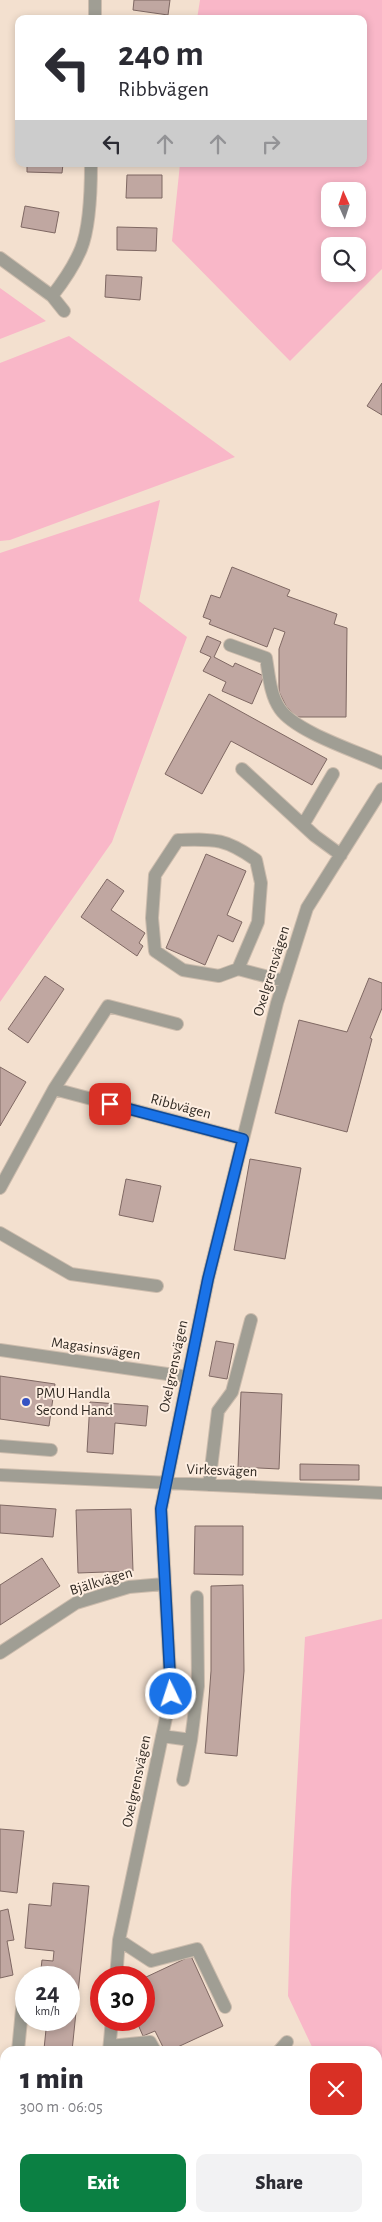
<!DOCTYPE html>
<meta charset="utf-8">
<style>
:root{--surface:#fff;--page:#f2f2f3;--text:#2b2b33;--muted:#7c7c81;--accent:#0b8043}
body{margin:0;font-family:"Alegreya Sans",sans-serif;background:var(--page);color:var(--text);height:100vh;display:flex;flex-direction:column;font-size:19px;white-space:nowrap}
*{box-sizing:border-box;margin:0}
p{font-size:16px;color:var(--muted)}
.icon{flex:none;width:28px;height:28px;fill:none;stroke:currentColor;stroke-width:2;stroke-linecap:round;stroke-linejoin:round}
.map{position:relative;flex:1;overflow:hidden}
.details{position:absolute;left:0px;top:2046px;width:382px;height:176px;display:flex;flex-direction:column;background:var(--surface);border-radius:15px 15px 0 0;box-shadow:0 2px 8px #0003}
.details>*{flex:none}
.hud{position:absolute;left:15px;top:15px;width:352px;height:152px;border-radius:10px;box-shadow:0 2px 8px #0003;background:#fff;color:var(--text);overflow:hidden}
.needle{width:32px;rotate:357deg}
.fabs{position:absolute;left:321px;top:182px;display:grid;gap:10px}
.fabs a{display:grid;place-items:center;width:45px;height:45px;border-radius:10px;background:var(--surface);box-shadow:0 2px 8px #0003;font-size:25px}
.speed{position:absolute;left:15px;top:1966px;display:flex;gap:10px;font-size:25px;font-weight:700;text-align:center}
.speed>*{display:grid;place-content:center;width:65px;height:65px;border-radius:50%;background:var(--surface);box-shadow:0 2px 8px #0003;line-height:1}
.speed small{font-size:12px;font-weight:400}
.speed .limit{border:8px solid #d22;background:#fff;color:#111}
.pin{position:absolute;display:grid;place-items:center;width:42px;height:42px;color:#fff;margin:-21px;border-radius:10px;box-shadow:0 2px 8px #0006}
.me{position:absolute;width:55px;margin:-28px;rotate:356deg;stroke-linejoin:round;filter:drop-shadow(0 0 4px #0008)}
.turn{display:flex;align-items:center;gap:18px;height:105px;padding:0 20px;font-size:22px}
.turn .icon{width:65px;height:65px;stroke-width:2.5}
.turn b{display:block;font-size:35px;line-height:42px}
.lanes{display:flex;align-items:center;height:48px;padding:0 20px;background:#0003;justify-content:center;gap:25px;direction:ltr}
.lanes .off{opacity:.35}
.round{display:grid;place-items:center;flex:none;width:52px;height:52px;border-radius:10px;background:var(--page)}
.summary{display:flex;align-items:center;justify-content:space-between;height:85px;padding:0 20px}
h1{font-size:30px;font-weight:800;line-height:38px}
.action{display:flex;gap:10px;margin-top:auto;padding:10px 20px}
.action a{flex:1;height:58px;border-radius:10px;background:var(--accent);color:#fff;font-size:20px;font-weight:800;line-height:58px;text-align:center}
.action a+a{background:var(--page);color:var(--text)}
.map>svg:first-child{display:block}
</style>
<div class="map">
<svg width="382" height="2222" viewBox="0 0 382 2222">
<rect width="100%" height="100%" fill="#f3e0cf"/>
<path fill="#f9b7c8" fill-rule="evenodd" d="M200,0H382V269L290,361L172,241L180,164H364V19H197ZM330,191H358V219H330ZM330,246H358V274H330Z
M0,288L46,321L0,339Z
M69,336L235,457L10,540L0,541V363Z
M160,500L139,601L187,637L112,842L0,1002V553Z
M382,1619V2196L378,2187V2051H314L288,1996L291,1892L305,1637Z"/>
<path fill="#c0a7a1" stroke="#7f6863" d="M134,0H170L168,15L133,10Z
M27,164H63L62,173L27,172Z
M127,175H162V198H126Z
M25,206L59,212L55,233L21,227Z
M117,227L157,228L156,251L117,250Z
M106,275L142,277L140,300L105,297Z
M382,383V415L367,406Z
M232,567L290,590L287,596L337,614L334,624L347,628L346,717H297L286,706L279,692V649L285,632L274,628L267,647L209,624L211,620L203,617L211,595L220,598Z
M207,636L221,642L214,657L233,667L235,663L264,676L252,704L222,691L226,682L203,671L211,657L200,652Z
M209,694L327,759L312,785L231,741L202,794L165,774Z
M206,854L246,871L227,915L242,922L233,942L218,935L205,965L166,948Z
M107,879L124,891L111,910L145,933L139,943L143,946L137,956L81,917Z
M45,976L64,989L28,1043L8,1029Z
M369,978L382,983V1008L370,1038L372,1039L347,1132L275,1113L299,1020L347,1032Z
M0,1067L26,1082L0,1126Z
M250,1159L301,1168L285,1259L234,1250Z
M126,1179L161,1186L153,1222L119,1215Z
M216,1341L234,1344L227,1379L209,1376Z
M0,1376L55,1384L49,1426L0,1419Z
M241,1392L282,1394L279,1469L238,1467Z
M90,1402L148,1406L146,1426L115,1423L113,1454L87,1452Z
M300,1464L359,1465V1480H300Z
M0,1505L56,1509L53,1537L0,1533Z
M131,1509L133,1571L78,1573L76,1510Z
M195,1526H243V1575L194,1574Z
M42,1558L60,1586L0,1625V1585Z
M243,1585L244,1671L237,1756L205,1753L211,1671V1586Z
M0,1829L24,1831L17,1893L0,1891Z
M53,1883L89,1886L72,2051H36V2048L44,2049L47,2020H69V1978H40L42,1960L53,1961L54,1951L25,1948L29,1904L51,1906Z
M8,1909L14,1940L7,1941L13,1975L0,1978V1911Z
M191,1956L223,2026L169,2051H165L155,2031L143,2036L136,2020H144V1978Z
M205,2218H285L283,2222H195Z"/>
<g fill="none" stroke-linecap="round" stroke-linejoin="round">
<defs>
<path id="minor" d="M95,19V0
M0,258L52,296L64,311
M52,296C63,282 74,266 81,249C90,227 91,188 91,164
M230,645L266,658C269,675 270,695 280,709C296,732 356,751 382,763
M242,769L315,836L341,855
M303,825L333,774
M238,969L219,976L183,970L155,951L152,918L155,875L178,840C215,839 225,838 256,860L261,883L258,922L238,969L284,981
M54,1089L243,1139
M0,1188L54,1089L108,1006L177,1024
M0,1233L71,1274L157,1286
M0,1350L188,1377
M0,1446L51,1450
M0,1475L382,1493
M209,1485L218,1411L232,1392L251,1320
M0,1653L76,1603L129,1587L164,1584
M162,1736L191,1740L183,1780
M191,1740L198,1686L197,1597
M119,1940L151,1961L197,1949L225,2007
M116,1978L119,1940L171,1694L161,1509L208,1279L277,1003L307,908L382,789
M110,2046L150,2042L155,2051
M18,2051L24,1989
M109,2051L112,2020
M279,2051L287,2042
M0,2085L5,2086
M124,2218L125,2222
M300,2222L308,2218"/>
</defs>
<use href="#minor" stroke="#ccbcad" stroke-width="14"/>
<use href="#minor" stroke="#a09e94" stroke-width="12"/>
</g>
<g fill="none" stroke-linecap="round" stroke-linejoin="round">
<defs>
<path id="route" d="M110,1104L243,1139L208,1279L161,1509L171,1694"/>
</defs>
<use href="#route" stroke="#114b97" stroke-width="12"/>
<use href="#route" stroke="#1a73e8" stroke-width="9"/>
</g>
<circle fill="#3552c3" stroke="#feeee1" stroke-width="2" cx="26" cy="1402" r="5"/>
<g text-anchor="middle" stroke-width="4" stroke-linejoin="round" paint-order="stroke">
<g font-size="15" fill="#322b24" stroke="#feeee1">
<text transform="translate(271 971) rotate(-73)" y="5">Oxelgrensvägen</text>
<text transform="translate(181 1106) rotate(15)" y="5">Ribbvägen</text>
<text transform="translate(96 1348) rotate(8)" y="5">Magasinsvägen</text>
<text transform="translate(173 1366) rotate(-78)" y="5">Oxelgrensvägen</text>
<text transform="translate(222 1470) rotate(2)" y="5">Virkesvägen</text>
<text transform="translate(101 1581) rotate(-17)" y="5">Bjälkvägen</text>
<text transform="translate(136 1781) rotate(-78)" y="5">Oxelgrensvägen</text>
</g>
<g font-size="15" fill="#322b24" stroke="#feeee1" text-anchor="start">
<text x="36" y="1398">PMU Handla<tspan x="36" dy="17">Second Hand</tspan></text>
</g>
</g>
</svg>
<div class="fabs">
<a><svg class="needle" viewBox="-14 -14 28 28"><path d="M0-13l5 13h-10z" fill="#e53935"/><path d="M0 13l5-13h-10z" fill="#7c7c81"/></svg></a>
<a><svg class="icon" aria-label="search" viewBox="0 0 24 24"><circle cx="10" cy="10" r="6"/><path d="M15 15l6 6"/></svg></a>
</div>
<div class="speed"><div>24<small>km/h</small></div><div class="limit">30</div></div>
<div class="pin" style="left:110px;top:1104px;background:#d93025"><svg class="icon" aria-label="arrive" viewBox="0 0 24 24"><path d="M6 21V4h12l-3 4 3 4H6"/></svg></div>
<svg class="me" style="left:171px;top:1694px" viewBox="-20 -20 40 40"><circle r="17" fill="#1a73e8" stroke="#fff" stroke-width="3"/><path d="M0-11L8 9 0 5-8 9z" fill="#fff"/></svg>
<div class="hud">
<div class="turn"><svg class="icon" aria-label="left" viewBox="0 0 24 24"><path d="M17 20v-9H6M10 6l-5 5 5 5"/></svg><div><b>240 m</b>Ribbvägen</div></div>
<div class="lanes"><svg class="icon" aria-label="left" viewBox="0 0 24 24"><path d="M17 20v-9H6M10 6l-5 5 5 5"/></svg><svg class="icon off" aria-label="ahead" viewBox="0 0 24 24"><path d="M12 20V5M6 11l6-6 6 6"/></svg><svg class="icon off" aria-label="ahead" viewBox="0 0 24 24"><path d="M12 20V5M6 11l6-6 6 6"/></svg><svg class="icon off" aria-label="right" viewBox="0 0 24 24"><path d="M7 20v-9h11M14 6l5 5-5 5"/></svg></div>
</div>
<section class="details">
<div class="summary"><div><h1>1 min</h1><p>300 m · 06:05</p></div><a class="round" style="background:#d93025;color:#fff"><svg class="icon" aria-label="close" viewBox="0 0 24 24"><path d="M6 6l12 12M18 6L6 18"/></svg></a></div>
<div class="action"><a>Exit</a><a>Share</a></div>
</section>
</div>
